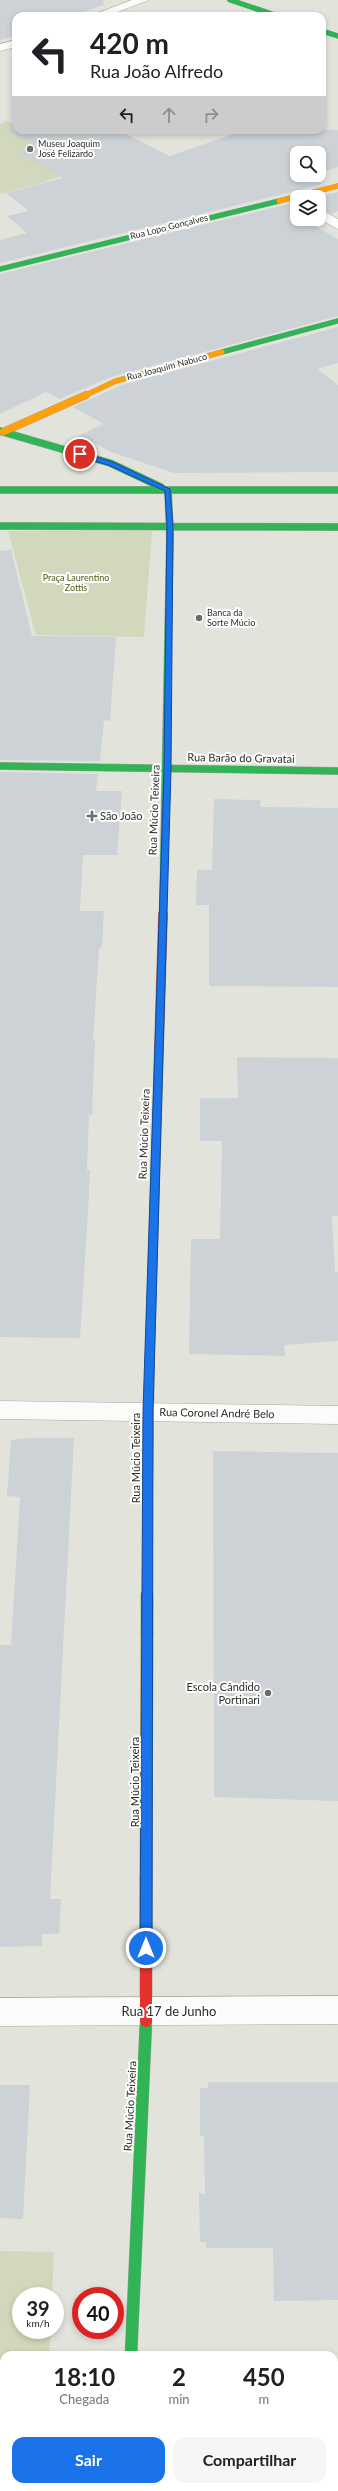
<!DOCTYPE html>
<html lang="pt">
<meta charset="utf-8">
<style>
:root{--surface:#fff;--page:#f6f6f6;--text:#202124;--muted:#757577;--accent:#1a73e8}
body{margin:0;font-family:Lato,sans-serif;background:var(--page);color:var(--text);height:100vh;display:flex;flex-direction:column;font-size:15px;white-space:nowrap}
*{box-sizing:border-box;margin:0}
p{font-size:13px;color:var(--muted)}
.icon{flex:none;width:22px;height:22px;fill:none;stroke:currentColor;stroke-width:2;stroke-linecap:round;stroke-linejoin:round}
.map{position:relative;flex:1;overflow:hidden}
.drawer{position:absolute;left:0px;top:2351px;width:338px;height:140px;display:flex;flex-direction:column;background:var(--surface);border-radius:12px 12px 0 0;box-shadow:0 2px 6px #0003}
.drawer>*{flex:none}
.banner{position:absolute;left:12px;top:12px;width:314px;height:122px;border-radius:12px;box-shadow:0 2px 6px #0003;background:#fff;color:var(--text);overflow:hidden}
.controls{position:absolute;left:290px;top:146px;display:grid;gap:8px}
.controls a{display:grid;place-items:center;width:36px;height:36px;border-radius:8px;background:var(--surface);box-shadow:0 2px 6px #0003;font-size:20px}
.speed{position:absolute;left:12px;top:2287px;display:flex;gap:8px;font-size:20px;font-weight:700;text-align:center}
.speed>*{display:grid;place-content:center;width:52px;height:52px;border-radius:50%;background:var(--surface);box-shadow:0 2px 6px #0003;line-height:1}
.speed small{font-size:10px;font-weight:400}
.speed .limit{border:6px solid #d22;background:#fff;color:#111}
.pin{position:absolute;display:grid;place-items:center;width:34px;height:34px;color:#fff;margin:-17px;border:2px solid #fff;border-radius:50%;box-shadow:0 1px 4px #0007}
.me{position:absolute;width:44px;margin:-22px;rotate:0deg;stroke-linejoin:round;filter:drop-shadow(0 0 3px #0008)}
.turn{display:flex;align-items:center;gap:14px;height:84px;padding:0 12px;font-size:18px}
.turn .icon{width:52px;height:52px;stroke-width:2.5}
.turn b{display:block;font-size:28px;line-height:34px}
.lanes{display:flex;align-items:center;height:38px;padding:0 12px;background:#0003;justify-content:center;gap:20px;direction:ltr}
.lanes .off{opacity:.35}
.eta{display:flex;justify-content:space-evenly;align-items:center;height:68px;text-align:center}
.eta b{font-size:24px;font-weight:700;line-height:28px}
.cta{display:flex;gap:8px;margin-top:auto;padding:8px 12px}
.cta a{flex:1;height:46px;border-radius:12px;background:var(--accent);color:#fff;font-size:16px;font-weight:700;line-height:46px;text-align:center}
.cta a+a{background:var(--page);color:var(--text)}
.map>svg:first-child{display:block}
</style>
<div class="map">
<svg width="338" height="2491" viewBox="0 0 338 2491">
<rect width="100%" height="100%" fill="#e2e4dc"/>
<path fill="#d2d8bb" d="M7,121L16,126V130L92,166L41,183L0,194V124Z
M8,531H152L144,637L36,635Z
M0,2251L54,2252L52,2296H21V2330H51L49,2355H4V2476H0Z"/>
<path fill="#ccd2d6" d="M0,0H103L104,5L71,16H16V35L0,40Z
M16,128V130H118L170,156L245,130H338V167L319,174V153H297V175H316L309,178L323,184L0,263V240L27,233L7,216L29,211L6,193L63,178L18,153L37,146L7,130Z
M338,192V211L331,214L319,208V197H315Z
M297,202V219H312L306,221L338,239V316L111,377L59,399L46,392L0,414V274Z
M338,327V363L317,369L338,385V472L174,473L111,452L80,435L104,424L73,407L122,385Z
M11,550L32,636L116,637L110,721L104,720L100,761L0,760V551Z
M0,772L98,774L96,791H122L117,855H83L80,911H104L102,947L99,948L93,1040H95L92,1115H89L87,1170H90L88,1211L80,1338L0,1337Z
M214,799L260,800L261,807L338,808V987L209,986V905H196L197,870H212Z
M237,1057L338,1058V1216H332L335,1272H338V1341L284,1345L285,1356L189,1354L191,1239H220L222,1141H200V1098H238Z
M28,1438H74L50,1899H61L59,1934H42V1946L0,1947V1645H11L20,1497L7,1496L11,1440Z
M213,1451L338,1453V1801L214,1797Z
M208,2082H338V2300L274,2301L273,2248H206V2242H200L199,2193L205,2194L204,2136H200V2088H208Z
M0,2085H30L23,2219L0,2218Z"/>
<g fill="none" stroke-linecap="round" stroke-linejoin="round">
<defs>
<path id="street" d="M132,0H149L107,16H90Z
M16,40V47L0,51V44Z
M319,209L338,219V229L319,219Z
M0,1401L338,1406V1424L0,1419Z
M338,1996V2024L0,2026V1998Z"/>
<path id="fast-far3" d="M230,0L278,16
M322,31L338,36
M0,269L279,201
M222,352L338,321"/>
<path id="fast-far2" d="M0,431L110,463L161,487
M0,490H338
M0,526L338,527
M0,766L338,771
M163,904L170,536L168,490"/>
<path id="fast-far1" d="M150,1351L159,1047"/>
<path id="fast" d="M131,2355L146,2021
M125,2487V2491"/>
<path id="slow-far3" d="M279,201L338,186
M84,396L116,381L222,352"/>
<path id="slow-far2" d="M3,432L86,395"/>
<path id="slow-far1" d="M148,1488L150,1351"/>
<path id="slow" d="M146,1880L147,1633"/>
<path id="jam-far2" d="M163,915V904"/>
<path id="jam-far1" d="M159,1047L163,914
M147,1596L148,1488"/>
<path id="jam" d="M147,1633V1595
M146,1880V2021"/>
</defs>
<use href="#street" stroke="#a6a8a1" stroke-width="1"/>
<use href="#fast-far3" stroke="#a6a8a1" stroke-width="5.5"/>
<use href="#fast-far2" stroke="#a6a8a1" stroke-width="8"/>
<use href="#fast-far1" stroke="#a6a8a1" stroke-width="10"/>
<use href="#fast" stroke="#a6a8a1" stroke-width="13"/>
<use href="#slow-far3" stroke="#a6a8a1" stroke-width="5.5"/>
<use href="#slow-far2" stroke="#a6a8a1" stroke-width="8"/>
<use href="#slow-far1" stroke="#a6a8a1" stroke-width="10"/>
<use href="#slow" stroke="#a6a8a1" stroke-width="13"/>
<use href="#jam-far2" stroke="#a6a8a1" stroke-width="8"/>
<use href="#jam-far1" stroke="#a6a8a1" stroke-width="10"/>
<use href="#jam" stroke="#a6a8a1" stroke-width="13"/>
<use href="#street" fill="#fbfbfa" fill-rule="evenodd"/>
<use href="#fast-far3" stroke="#30b455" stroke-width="5"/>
<use href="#fast-far2" stroke="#30b455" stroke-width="7"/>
<use href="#fast-far1" stroke="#30b455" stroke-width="9"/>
<use href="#fast" stroke="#30b455" stroke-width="12"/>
<use href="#slow-far3" stroke="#ff9f0a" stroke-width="5"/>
<use href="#slow-far2" stroke="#ff9f0a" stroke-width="7"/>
<use href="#slow-far1" stroke="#ff9f0a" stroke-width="9"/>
<use href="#slow" stroke="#ff9f0a" stroke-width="12"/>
<use href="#jam-far2" stroke="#e5322d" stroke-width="7"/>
<use href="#jam-far1" stroke="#e5322d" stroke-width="9"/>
<use href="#jam" stroke="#e5322d" stroke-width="12"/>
</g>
<path fill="#1a73e8" stroke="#114b97" d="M80,452L113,462L170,489L173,525L171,770L153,1411L152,1948L146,1954L140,1948L143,1411L164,770L167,525L165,491L108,465L77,456Z"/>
<g fill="#6b6d66" stroke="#fff" stroke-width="1.5">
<circle cx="30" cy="149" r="4"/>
<circle cx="199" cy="618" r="4"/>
<path d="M90 810h4v4h4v4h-4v4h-4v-4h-4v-4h4z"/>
<circle cx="268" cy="1693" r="4"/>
</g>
<g text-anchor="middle" stroke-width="4" stroke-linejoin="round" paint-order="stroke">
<g font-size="9" fill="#2b2d27" stroke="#fff" text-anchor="start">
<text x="38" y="147">Museu Joaquim<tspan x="38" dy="10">José Felizardo</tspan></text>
<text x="207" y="616">Banca da<tspan x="207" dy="10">Sorte Múcio</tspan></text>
</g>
<g font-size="9" fill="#2b2d27" stroke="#fff">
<text transform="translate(169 227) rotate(-14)" y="3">Rua Lopo Gonçalves</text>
<text transform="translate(167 367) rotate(-15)" y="3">Rua Joaquim Nabuco</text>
</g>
<g font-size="9" fill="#505b13" stroke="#fff">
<text x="76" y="581">Praça Laurentino<tspan x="76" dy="10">Zottis</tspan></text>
</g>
<g font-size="11" fill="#2b2d27" stroke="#fff">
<text transform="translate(241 758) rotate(1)" y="4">Rua Barão do Gravatai</text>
<text transform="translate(154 810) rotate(-88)" y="4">Rua Múcio Teixeira</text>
<text transform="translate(144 1134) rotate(-88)" y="4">Rua Múcio Teixeira</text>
<text transform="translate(217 1413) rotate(1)" y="4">Rua Coronel André Belo</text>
<text transform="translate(136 1458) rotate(-90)" y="4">Rua Múcio Teixeira</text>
<text transform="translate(135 1782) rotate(-90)" y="4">Rua Múcio Teixeira</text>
<text transform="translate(130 2106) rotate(-87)" y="4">Rua Múcio Teixeira</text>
</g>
<g font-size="11" fill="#2b2d27" stroke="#fff" text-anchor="start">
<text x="100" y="820">São João</text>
<text x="260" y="1691" text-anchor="end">Escola Cândido<tspan x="260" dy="13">Portinari</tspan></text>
</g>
<g font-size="13" fill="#2b2d27" stroke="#fff">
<text x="169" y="2016">Rua 17 de Junho</text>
</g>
</g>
</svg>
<div class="controls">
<a><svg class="icon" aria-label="search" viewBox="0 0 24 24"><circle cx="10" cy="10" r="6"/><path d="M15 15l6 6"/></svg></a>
<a><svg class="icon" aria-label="layers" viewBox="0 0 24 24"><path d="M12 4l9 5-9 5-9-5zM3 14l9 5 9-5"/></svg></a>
</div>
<div class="speed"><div>39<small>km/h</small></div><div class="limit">40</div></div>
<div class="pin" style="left:80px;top:454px;background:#d93025"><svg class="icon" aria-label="arrive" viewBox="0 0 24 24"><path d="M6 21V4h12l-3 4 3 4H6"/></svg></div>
<svg class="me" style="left:146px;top:1948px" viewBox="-20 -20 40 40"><circle r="17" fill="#1a73e8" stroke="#fff" stroke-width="3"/><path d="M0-11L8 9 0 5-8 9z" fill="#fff"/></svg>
<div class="banner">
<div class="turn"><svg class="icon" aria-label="left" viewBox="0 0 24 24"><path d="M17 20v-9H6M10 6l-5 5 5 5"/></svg><div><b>420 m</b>Rua João Alfredo</div></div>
<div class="lanes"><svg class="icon" aria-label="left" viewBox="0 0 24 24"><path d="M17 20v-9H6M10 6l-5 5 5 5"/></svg><svg class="icon off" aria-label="ahead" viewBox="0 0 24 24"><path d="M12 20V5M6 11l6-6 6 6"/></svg><svg class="icon off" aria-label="right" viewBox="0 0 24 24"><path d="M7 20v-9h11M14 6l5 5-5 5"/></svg></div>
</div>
<section class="drawer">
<div class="eta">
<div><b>18:10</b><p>Chegada</p></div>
<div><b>2</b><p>min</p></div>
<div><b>450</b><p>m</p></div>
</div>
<div class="cta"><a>Sair</a><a>Compartilhar</a></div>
</section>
</div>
